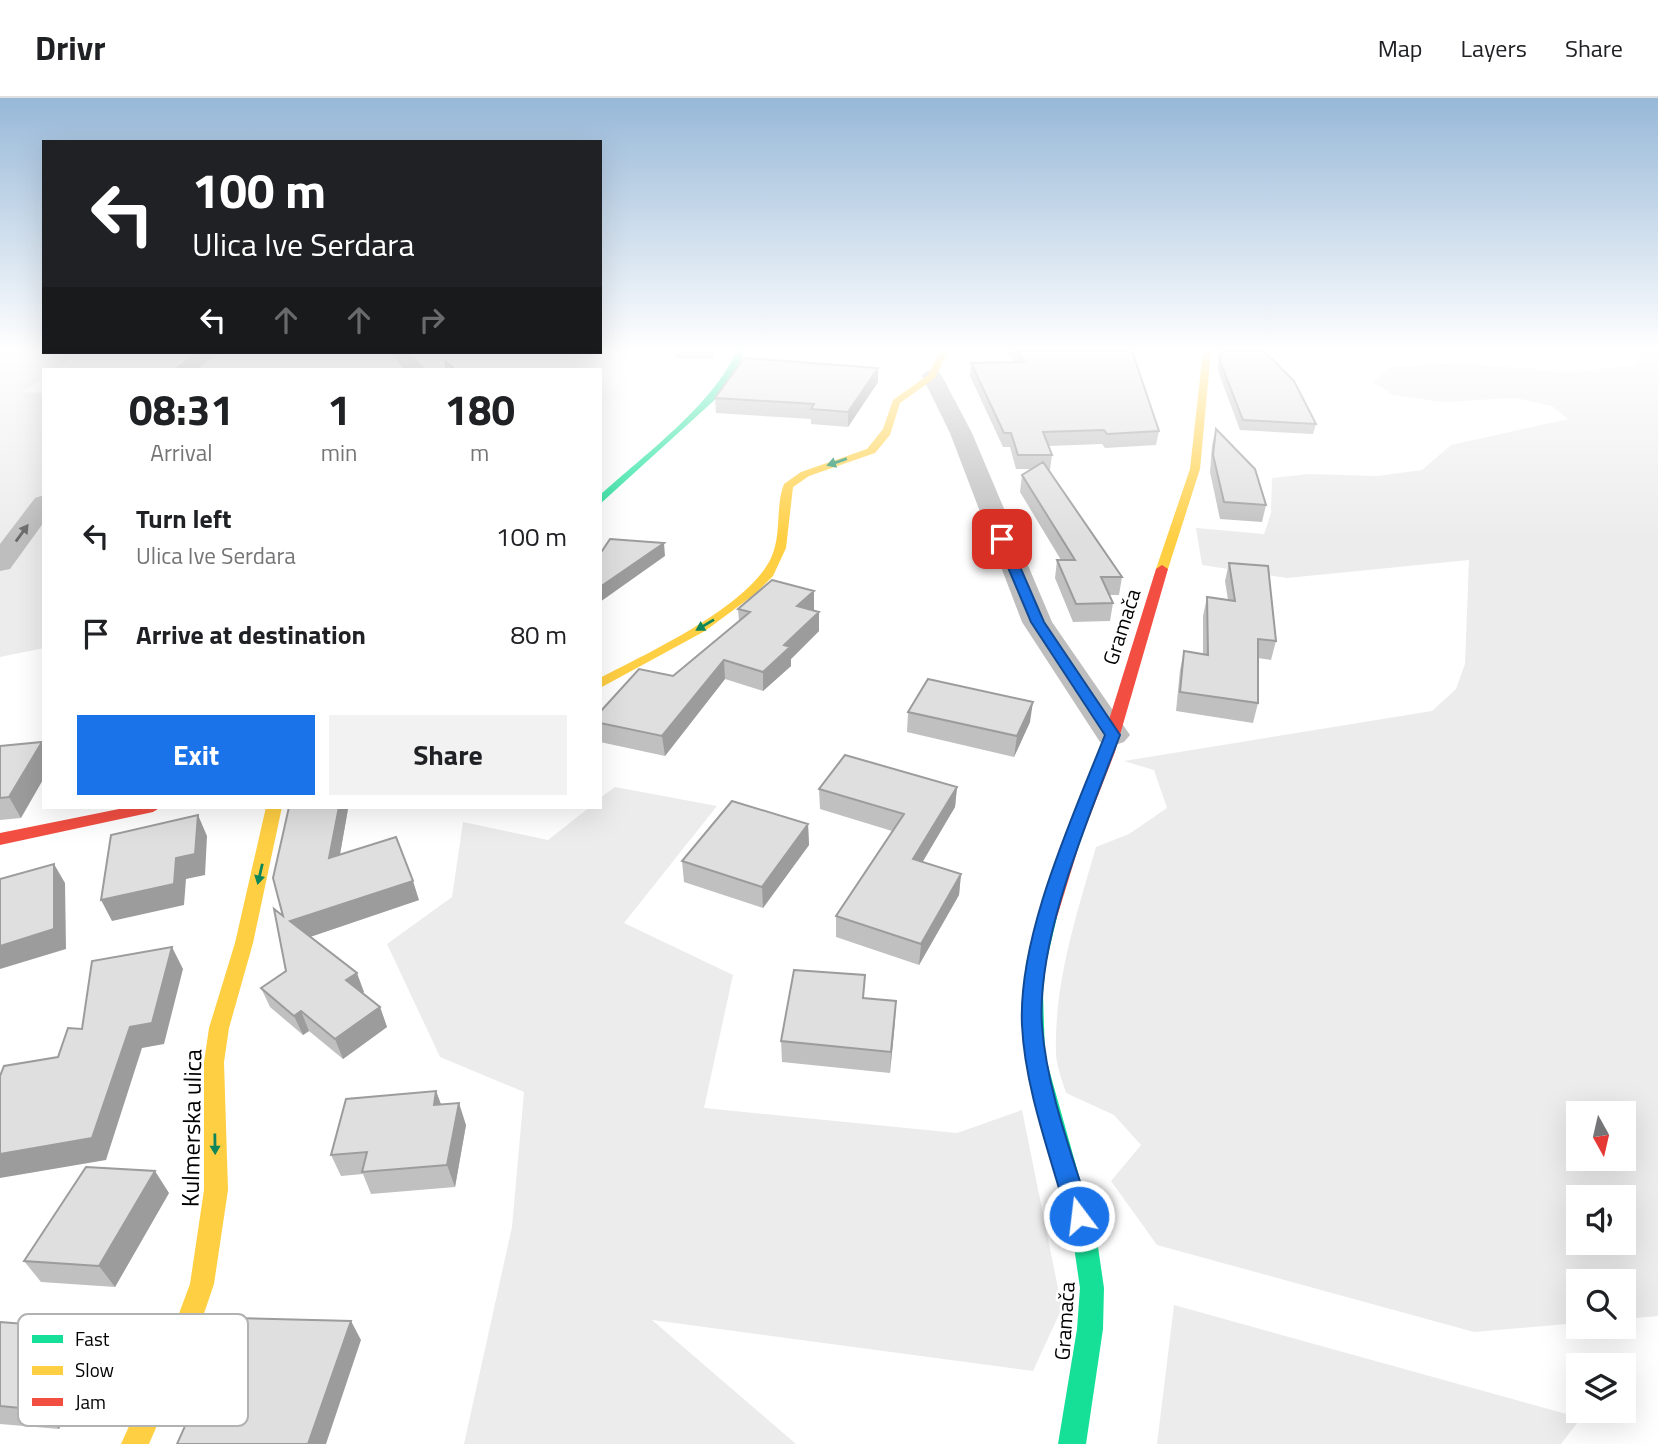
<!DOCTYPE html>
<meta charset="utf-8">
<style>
:root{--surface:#fff;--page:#f2f2f2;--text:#202124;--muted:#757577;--line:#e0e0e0;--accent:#1a73e8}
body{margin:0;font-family:"Titillium Web",sans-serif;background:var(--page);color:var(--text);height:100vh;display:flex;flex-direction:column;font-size:26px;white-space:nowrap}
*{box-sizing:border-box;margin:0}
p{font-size:23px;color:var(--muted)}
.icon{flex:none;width:38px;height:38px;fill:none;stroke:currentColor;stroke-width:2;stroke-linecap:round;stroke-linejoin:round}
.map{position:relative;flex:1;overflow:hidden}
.side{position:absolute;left:42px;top:270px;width:560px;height:441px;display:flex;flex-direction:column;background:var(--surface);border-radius:0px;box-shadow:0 7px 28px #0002}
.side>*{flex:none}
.hud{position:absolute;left:42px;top:42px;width:560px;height:214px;border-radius:0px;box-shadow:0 7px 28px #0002;background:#202124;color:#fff;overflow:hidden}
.needle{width:46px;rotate:172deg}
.controls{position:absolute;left:1566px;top:1003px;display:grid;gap:14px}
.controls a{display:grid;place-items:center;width:70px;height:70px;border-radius:0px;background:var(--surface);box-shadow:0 7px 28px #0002;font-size:35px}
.pin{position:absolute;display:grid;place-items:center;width:60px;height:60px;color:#fff;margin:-30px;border-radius:14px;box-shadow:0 4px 10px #0006}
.me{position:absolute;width:77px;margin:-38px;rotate:345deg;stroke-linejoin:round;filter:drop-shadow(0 0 5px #0008)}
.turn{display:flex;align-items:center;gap:24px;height:147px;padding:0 35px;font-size:32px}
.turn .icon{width:91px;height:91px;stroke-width:2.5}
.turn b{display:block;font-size:49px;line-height:60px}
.lanes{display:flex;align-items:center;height:66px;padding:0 35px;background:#0003;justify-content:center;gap:35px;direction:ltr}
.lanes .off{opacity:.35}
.eta{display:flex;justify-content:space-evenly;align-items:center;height:119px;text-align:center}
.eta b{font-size:42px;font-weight:700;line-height:49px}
.button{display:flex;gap:14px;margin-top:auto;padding:14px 35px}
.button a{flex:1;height:80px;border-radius:0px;background:var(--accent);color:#fff;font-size:28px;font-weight:700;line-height:80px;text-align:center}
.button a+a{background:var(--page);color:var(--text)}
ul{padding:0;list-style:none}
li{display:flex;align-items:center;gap:21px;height:98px;padding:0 35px}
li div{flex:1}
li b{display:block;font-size:26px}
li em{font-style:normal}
header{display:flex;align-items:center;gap:42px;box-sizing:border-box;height:98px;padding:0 35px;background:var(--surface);border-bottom:2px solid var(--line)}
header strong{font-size:33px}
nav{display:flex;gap:38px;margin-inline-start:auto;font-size:24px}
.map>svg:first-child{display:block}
</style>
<header>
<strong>Drivr</strong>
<nav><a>Map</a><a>Layers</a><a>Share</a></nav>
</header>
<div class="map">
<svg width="1658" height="1346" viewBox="0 0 1658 1346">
<rect width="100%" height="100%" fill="#fff"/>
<path fill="#ececec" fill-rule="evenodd" d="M0,253L81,254L56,271H44V280L23,294L44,295V550L0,559Z
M1642,253H1658V1218L1624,1221V1183H1578V1225L1474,1234L1157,1147L1111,1083L1141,1047L1114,1017L1066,995C1062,982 1056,967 1056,954C1054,885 1077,815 1096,749L1129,736L1167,710L1154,672L1124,663L1432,613L1456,591L1465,566L1469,462L1287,480L1202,467L1196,430L1264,436L1271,415L1272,380L1308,376L1377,378L1422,372L1451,347L1568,321L1552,308L1516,300L1442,304L1393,297L1373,284L1390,269L1458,265L1569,274L1638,267ZM1578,1015H1624V1060H1578ZM1578,1099H1624V1144H1578Z
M615,689L717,708L624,825L733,877L704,1010L957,1035L1022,1012L1062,1210L1033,1273L652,1222L796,1346H464L512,1129L524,994L440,959L387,846L452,799L463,724L548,742L590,709H600V700Z
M1174,1207L1581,1320L1561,1346H1157Z"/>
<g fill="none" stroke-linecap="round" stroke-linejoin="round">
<path fill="#bebebe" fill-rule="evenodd" d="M196,254H219L197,271H174Z
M390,254H411L425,271H404Z
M932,272L939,274L942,278L972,335L1052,524L1130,637L1124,644L1112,648L1100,644L1022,524L950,335L922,278L925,274Z
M44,397V424L10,471L0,473V446L35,400Z"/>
<path fill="#16e098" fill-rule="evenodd" d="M736,253H744L738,269L719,298L600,406V397C642,359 716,304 736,253Z
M1048,812L1054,814L1057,819L1046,865L1043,895L1045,957L1097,1142L1104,1190L1103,1231L1086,1346H1058L1077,1231L1080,1190L1073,1142L1025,957L1023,895L1026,865L1039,819L1042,814Z"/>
<path fill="#ffcf43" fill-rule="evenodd" d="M940,253H948L935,280L900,305L890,337L875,355L809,378L793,389L786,450L773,478L755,496L705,533L600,590V580C648,555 748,509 771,460C782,437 775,409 784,386L801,374L867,351L883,331L893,302L928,277Z
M1203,253H1211L1200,371L1168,471L1162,475L1156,471L1190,371Z
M266,709H282L253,845L229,930L224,964L228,1092L214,1186L198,1233L149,1346H121L174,1229L190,1186L204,1092V964L209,930L235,845Z"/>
<path fill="#f24e42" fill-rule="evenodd" d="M1162,467L1168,471L1115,654L1081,741L1057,819L1054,824H1042L1039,819L1065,741L1099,654L1156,471Z
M129,709H161L153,714L0,747V735Z"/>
</g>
<path fill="#c0c0c0" d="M675,253H716L713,260H676Z
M1006,253H1132L1159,333L1156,347L1105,350L1102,346L1048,348L1052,357L1050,372H1049L1122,479L1119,497H1109L1113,505L1110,523L1073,524L1055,480L1057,462H1061L1020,394L1022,377L1031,371H1016L1010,349H1003L970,278L971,265L1014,264Z
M1219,253H1264L1316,326L1313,336L1240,332L1218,273Z
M878,284L848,329L811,326V321L716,315L715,300Z
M1216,331L1266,407L1262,424L1220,421L1210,374L1212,347Z
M1229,465L1276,543L1271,562L1258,560V605L1253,625L1176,613L1180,572L1184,553L1203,556V518L1207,499L1228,502L1225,483Z
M814,493V512H813L819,514V533L791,561V568L763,593L725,581L665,658L600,644V614L673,578L739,523L738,511Z
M908,614L1030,624L1014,659L907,634Z
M0,648L21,720L0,722Z
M957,689L955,709L922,764L961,776L959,797L919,867L836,839V818L892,733L820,711L819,691Z
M348,711L340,756L419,802L310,839L364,894L363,895L380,909L387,929L343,961L309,933L303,937L270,909L261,890L286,873Z
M808,726L809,747L763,810L684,784L682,763Z
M865,900L896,903L890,975L782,964L781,943Z
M436,993L441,1006L466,1027L455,1089L371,1096L363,1076L341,1078L331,1057Z
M169,1095L115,1189L41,1184L24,1163Z
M0,1224L39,1227L57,1247L55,1249L76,1251L93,1271L59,1331L0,1326Z"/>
<path fill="#9c9c9c" d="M878,270V284L848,329V314Z
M664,445L665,458L600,504V489Z
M814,493V512L798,527L797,508Z
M819,514V533L791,561V568L763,593V574L784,547Z
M724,562L725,581L665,658L662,638Z
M1033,604L1030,624L1014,659L1017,638Z
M42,644L44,648V680L21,720L9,699Z
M957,689L955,709L912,782L913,761Z
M339,709H347L348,711L336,779L329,760Z
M198,717L207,738L205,777L186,781L184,807L112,823L101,802L176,760Z
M808,726L809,747L763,810L762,789Z
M54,766L65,785L66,851L0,871V848Z
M961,776L959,797L919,867L921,846Z
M413,783L419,802L298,843L290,823Z
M172,849L183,871L164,946L142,950L106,1062L0,1080V1056L130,929Z
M357,875L364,894L354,901L346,882Z
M896,903L895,924L890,975L891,954Z
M380,909L387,929L343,961L335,941Z
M301,913L309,933L303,937L294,918Z
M436,993L444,1015L434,1007Z
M459,1005L466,1027L455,1089L447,1067Z
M155,1073L169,1095L115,1189L99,1168Z
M351,1223L361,1242L326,1346H308Z
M39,1227L57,1247L45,1268L27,1247Z
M76,1251L93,1271L59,1331L41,1312Z"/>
<path fill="#dfdfdf" stroke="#9c9c9c" stroke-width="2" d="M1016,253H1132L1159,333L1107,336L1104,332L1043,334L1052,357H1018L1011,335H1004L971,265L1024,264Z
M1221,253H1264L1294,283L1316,326L1243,322L1220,263Z
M744,260L878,270L848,314L811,311L814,306L715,300Z
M445,263L454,271H447Z
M1216,331L1255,371L1266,407L1224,404L1213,357Z
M1043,364L1122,479H1101L1113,505L1076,506L1057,462H1075L1022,377Z
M610,441L664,445L600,489V456Z
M1229,465L1268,468L1276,543L1258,541V605L1180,594L1184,553L1208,557L1207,499L1235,503Z
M772,482L814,493L797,508L819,514L784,547L790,549L763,574L724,562L662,638L600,625V614L639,571L673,578L750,514L738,511Z
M928,581L1033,604L1017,638L908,614Z
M42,644L9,699L0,700V648Z
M845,657L957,689L913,761L961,776L921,846L836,818L904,716L819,691Z
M732,703L808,726L762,789L682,763Z
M289,709H339L329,760L396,739L413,783L290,823L357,875L346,882L380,909L335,941L301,913L294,918L261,890L286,873L274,811L283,818L273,780Z
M198,717L195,756L176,760L174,786L101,802L111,737Z
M54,766V831L0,848V781Z
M172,849L152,925L130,929L92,1040L0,1056V978L4,968L58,959L68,930L82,931L92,863Z
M794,872L865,877L863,900L896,903L891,954L781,943Z
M436,993L434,1007L459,1005L447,1067L362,1074L367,1054L331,1057L346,1001Z
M86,1069L155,1073L99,1168L24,1163Z
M233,1220L351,1223L308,1346H177Z
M0,1224L39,1227L27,1247L76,1251L41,1312L0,1308Z"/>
<defs><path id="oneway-solid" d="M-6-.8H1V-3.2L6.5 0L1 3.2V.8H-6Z" transform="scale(1.75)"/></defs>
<g fill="#0d865b">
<use href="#oneway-solid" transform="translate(837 364) rotate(161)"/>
<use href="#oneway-solid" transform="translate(705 527) rotate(149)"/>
<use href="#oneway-solid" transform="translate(260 776) rotate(103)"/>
<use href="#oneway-solid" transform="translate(215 1046) rotate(89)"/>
</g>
<use fill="#686868" href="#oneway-solid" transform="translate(22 435) rotate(-54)"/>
<linearGradient id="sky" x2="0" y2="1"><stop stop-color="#97b8d8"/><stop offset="0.57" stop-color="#fff"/><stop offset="1" stop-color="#fff" stop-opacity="0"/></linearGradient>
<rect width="1658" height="441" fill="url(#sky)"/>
<path fill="#1a73e8" stroke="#114b97" stroke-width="2" d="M998,438L1008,441L1044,524L1120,637C1089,719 1036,840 1042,928C1047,993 1072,1056 1091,1118L1087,1126L1079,1129L1070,1126L1067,1118C1050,1056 1025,991 1022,927C1018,837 1072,721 1105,637L1031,524L996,441Z"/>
<g text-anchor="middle" stroke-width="5" stroke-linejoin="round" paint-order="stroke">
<g font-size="21" fill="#000" stroke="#fff">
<text transform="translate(1122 529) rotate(-72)" y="7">Gramača</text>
<text transform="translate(1065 1223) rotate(-86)" y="7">Gramača</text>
</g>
<g font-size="24" fill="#000" stroke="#fff">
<text transform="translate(192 1030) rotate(-89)" y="8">Kulmerska ulica</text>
</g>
</g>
<rect x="18" y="1216" width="230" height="112" rx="10" fill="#fff" stroke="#b2b2b2" stroke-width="2"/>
<rect x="32" y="1237" width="31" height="8" fill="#16e098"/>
<rect x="32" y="1268" width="31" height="9" fill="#ffcf43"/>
<rect x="32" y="1300" width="31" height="8" fill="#f24e42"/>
<g font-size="19" fill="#000">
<text x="75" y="1248">Fast</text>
<text x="75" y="1279">Slow</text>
<text x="75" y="1311">Jam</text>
</g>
</svg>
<div class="controls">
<a><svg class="needle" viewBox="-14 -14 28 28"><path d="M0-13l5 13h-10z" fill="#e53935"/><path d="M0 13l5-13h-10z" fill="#757577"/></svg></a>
<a><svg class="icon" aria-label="sound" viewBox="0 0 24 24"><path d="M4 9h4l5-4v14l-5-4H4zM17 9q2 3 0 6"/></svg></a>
<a><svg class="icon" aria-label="search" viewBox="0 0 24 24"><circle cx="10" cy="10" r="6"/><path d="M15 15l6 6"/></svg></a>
<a><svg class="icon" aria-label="layers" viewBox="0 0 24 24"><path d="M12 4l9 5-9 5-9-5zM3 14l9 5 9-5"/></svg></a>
</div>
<div class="pin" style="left:1002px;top:441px;background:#d93025"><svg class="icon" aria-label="arrive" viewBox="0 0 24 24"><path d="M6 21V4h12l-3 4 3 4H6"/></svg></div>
<svg class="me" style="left:1079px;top:1118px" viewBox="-20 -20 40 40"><circle r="17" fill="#1a73e8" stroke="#fff" stroke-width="3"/><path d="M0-11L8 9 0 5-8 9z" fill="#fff"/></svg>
<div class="hud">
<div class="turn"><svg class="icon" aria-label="left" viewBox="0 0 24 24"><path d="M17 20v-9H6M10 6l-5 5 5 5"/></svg><div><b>100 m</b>Ulica Ive Serdara</div></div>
<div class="lanes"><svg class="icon" aria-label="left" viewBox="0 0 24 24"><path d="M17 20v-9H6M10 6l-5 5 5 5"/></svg><svg class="icon off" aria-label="ahead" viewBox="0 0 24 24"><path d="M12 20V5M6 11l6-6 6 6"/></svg><svg class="icon off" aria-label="ahead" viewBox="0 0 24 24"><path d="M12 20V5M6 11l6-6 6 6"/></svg><svg class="icon off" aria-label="right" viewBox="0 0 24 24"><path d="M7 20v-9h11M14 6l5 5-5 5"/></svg></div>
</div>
<section class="side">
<div class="eta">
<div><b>08:31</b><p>Arrival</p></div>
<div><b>1</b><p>min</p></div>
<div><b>180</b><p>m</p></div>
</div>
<ul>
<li><svg class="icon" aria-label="left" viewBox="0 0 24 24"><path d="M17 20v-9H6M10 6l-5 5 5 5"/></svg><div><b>Turn left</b><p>Ulica Ive Serdara</p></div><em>100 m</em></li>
<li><svg class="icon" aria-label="arrive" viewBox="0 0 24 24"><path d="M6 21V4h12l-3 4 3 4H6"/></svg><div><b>Arrive at destination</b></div><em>80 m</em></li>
</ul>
<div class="button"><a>Exit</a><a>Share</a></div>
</section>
</div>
